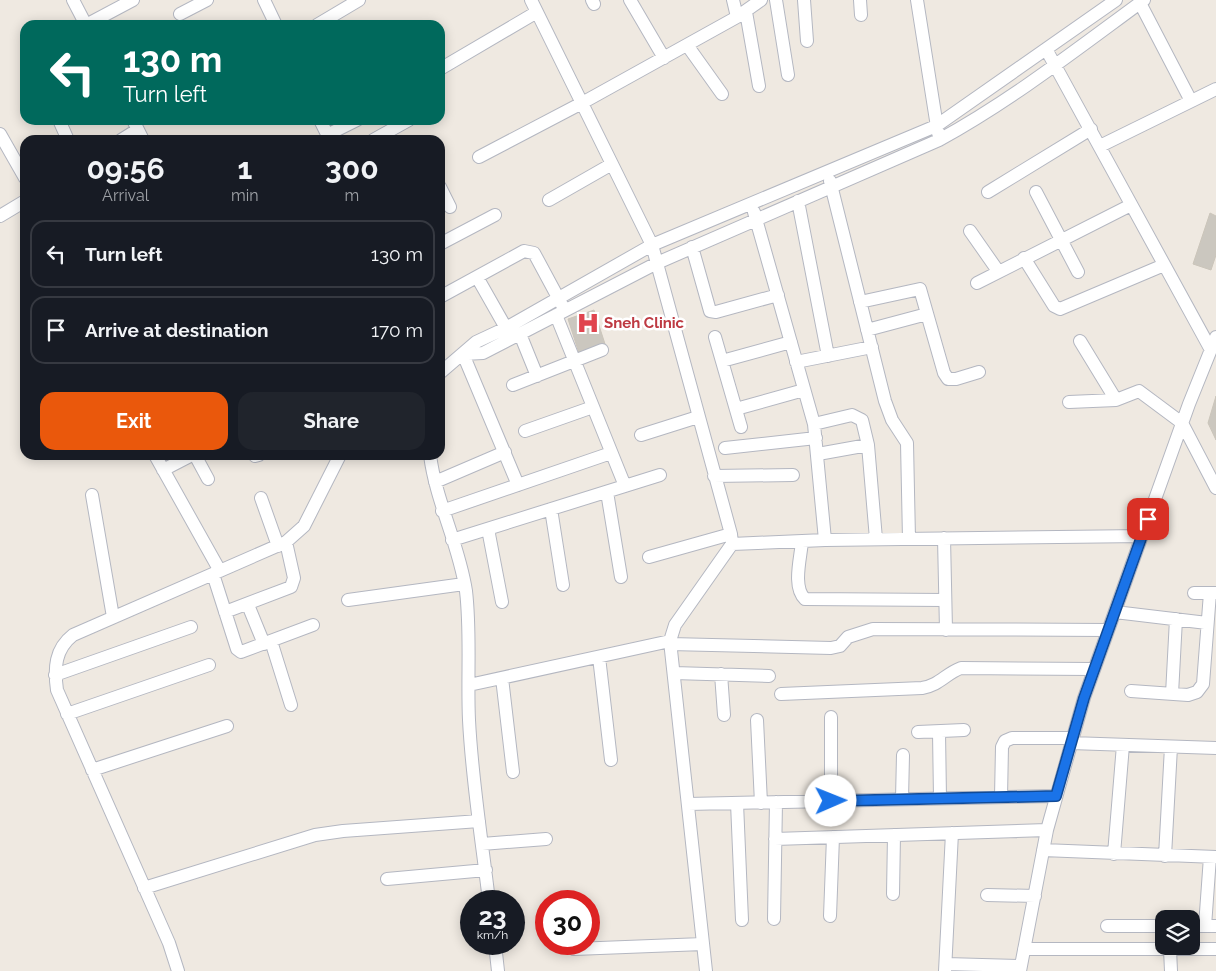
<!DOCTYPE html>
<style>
:root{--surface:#171b24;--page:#20242c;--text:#f1f3f6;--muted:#9ea1a6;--line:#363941;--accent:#ea580c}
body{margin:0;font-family:Raleway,sans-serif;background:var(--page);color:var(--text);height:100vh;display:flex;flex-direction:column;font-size:19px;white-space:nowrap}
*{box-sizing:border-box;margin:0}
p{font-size:16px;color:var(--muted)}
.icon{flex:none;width:28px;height:28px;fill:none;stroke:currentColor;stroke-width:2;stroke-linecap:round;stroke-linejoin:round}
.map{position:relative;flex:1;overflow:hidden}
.details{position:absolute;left:20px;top:135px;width:425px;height:325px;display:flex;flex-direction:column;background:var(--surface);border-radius:15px;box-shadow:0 2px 12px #0003}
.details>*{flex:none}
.hud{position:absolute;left:20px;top:20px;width:425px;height:105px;border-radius:15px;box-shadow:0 2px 12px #0003;background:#00695c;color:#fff;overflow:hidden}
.buttons{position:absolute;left:1155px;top:910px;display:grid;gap:10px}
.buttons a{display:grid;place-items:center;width:45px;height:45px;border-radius:10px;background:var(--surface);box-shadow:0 2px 12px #0003;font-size:25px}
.speed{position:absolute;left:460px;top:890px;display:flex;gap:10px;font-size:25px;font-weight:700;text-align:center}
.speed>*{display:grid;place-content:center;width:65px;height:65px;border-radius:50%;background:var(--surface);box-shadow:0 2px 12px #0003;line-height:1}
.speed small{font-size:12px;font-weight:400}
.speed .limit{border:8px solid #d22;background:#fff;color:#111}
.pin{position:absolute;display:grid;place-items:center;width:42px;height:42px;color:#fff;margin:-21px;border-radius:10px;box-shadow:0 2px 8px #0006}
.me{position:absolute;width:55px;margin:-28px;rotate:89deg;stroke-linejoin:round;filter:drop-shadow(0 0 4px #0008)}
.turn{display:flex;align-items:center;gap:18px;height:105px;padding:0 20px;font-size:22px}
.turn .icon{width:65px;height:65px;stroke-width:2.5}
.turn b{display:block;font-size:35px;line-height:42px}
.eta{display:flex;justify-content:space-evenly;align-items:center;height:85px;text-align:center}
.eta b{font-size:30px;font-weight:700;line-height:35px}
.button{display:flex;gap:10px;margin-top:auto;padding:10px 20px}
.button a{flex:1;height:58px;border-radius:15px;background:var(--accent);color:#fff;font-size:20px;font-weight:700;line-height:58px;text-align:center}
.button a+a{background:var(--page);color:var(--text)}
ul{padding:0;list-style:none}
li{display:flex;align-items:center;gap:15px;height:68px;margin:0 10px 8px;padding:0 10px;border:2px solid var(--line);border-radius:15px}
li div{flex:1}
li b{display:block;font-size:19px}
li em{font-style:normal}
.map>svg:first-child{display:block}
</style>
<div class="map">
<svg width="1216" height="971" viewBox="0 0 1216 971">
<rect width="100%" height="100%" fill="#efe9e1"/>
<path fill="#cbc7bf" stroke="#cbc5ba" d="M1210,213L1216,216V255L1211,270L1193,264Z
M594,310L605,344L579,353L568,319Z
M1216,396V440L1208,423Z"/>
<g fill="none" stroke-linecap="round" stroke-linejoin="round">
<defs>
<path id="minor" d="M73,0L86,25
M264,0L276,25
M531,0L652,245L731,534L732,544L675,625L670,641L706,971
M592,0L594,4
M630,0L664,58
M733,0L737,17
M776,0L788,75
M804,0L807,41
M860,0L861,15
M917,0L938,133
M1140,3L1191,101
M746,12L759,86
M180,14L207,0
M86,25L133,0
M317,25L359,0
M687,45L722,94
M1046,49L1211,350
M440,69L537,12
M59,120L68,140
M133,120L143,140
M320,120L330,140
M0,134L25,178
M327,135L357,120
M121,140L137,130
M373,140L409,120
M1100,146L1216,89
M479,157L582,103L737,17L761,0
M830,181L885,401L892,420L907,443L909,539
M440,187L450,207
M988,192L1091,129
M1036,192L1078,272
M549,200L612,164
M798,201L828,356
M754,212L814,424L825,540
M0,216L25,201
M970,231L998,271
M440,244L495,215
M692,247L710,311L716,312L778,295
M1024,258L1054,306L1060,309L1164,265
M477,277L506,328
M977,283L1131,205
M440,297L524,251L534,253L562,305
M860,302L920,289L944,373L948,379H956L979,372
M556,315L625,486
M867,330L927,314
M520,334L537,376
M715,337L741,427
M1080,341L1116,400
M463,354L483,353L657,263L939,140C1012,100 1077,49 1144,0
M463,354L518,485
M722,361L791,342
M796,362L872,347
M440,373L476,342L506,328L652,245L936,126L1116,0
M513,385L602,350
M1069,402L1116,400L1139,391L1182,423L1216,488
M736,409L804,390
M814,424L852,415L862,420L868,445L876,539
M525,431L593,407
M641,435L698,417
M725,448L816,438
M818,454L868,445
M155,455L220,571
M195,455L208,479
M430,455C436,502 459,544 466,591C471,634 467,677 469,720C472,781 482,841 489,901
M255,456L259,455
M163,470L192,455
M714,476L793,475
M435,482L505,452
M607,492L621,577
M92,495L113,617
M261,498L278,546
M551,509L563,585
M442,511L611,453
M488,529L502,602
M944,538L946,630
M452,540L660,475
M802,541C801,557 792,587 805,599L945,600
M732,544L825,540L1142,536
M649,557L731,534
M213,574L237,649L241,652L313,625
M1194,593H1216
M348,600L464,584
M248,605L264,644
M225,612L291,587L294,578L286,542
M1115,612L1207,623
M271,641L291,705
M670,644L831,648L840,646L848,637L873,629L1108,630
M599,657L611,760
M674,673L769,676
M721,674L724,715
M55,675L191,627
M502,678L513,772
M469,685L670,641
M1131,691L1188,695L1197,692L1203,684L1210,593
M781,694L922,688C940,685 945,674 961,668L1094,669
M1172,694L1176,619
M67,714L209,665
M831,717V801
M757,720L761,803
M918,732L964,730
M939,732L940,798
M1071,743L1216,748
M92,770L227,726
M1001,797L1002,747L1005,741L1012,738H1073
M902,799L903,755
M737,803L742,920
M688,804L1056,796
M775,839L1047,830
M482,844L546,839
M1043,850L1216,857
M1114,854L1123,745
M1165,856L1171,747
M387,879L486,870
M144,888L315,835L343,831L479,821
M893,894L894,835
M987,895L1035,896
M830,916L833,837
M774,919L776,802
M1107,926H1164
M1191,926H1216
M1205,926L1210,857
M495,944L498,971
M574,949L703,944
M1024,949H1216
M1170,949L1171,971
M946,964L1021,966
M178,971L169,943L57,690C54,668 55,649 73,635L286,542L304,526L340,455
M945,971L952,833
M1020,971L1047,830L1084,698L1189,404L1216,337"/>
</defs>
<use href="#minor" stroke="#b4b7c1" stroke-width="14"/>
<use href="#minor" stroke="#fff" stroke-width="12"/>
</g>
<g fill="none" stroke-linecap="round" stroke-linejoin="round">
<defs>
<path id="route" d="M831,801L1056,796L1084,698L1148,519"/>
</defs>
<use href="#route" stroke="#114b97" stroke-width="12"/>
<use href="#route" stroke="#1a73e8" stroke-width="9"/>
</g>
<defs>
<symbol id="hospital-bare" viewBox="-9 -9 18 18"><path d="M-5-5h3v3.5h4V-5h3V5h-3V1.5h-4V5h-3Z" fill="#e0444e" stroke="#fff" stroke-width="2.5" paint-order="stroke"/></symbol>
</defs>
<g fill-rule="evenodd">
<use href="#hospital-bare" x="572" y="307" width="32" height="32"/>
</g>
<g text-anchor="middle" stroke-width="5" stroke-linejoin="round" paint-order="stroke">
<g font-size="15" font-weight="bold" fill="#be3a42" stroke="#fff" text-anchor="start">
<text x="604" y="328">Sneh Clinic</text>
</g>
</g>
</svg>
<div class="buttons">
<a><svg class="icon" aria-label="layers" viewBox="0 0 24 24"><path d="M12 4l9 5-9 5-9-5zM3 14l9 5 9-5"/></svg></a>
</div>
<div class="speed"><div>23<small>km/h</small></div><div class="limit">30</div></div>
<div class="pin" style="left:1148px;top:519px;background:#d93025"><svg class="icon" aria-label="arrive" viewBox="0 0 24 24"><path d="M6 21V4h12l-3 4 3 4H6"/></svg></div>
<svg class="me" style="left:831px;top:801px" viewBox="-20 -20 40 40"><circle r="19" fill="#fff"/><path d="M0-13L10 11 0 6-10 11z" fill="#1a73e8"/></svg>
<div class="hud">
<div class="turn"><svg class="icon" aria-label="left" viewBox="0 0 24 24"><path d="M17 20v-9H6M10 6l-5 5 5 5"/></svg><div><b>130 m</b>Turn left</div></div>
</div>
<section class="details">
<div class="eta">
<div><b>09:56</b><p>Arrival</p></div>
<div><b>1</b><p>min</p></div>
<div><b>300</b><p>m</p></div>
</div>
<ul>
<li><svg class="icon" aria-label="left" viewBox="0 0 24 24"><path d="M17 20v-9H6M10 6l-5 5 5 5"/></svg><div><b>Turn left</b></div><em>130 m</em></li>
<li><svg class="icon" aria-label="arrive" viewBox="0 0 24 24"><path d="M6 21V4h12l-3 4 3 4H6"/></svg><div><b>Arrive at destination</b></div><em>170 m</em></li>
</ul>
<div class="button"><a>Exit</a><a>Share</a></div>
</section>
</div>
